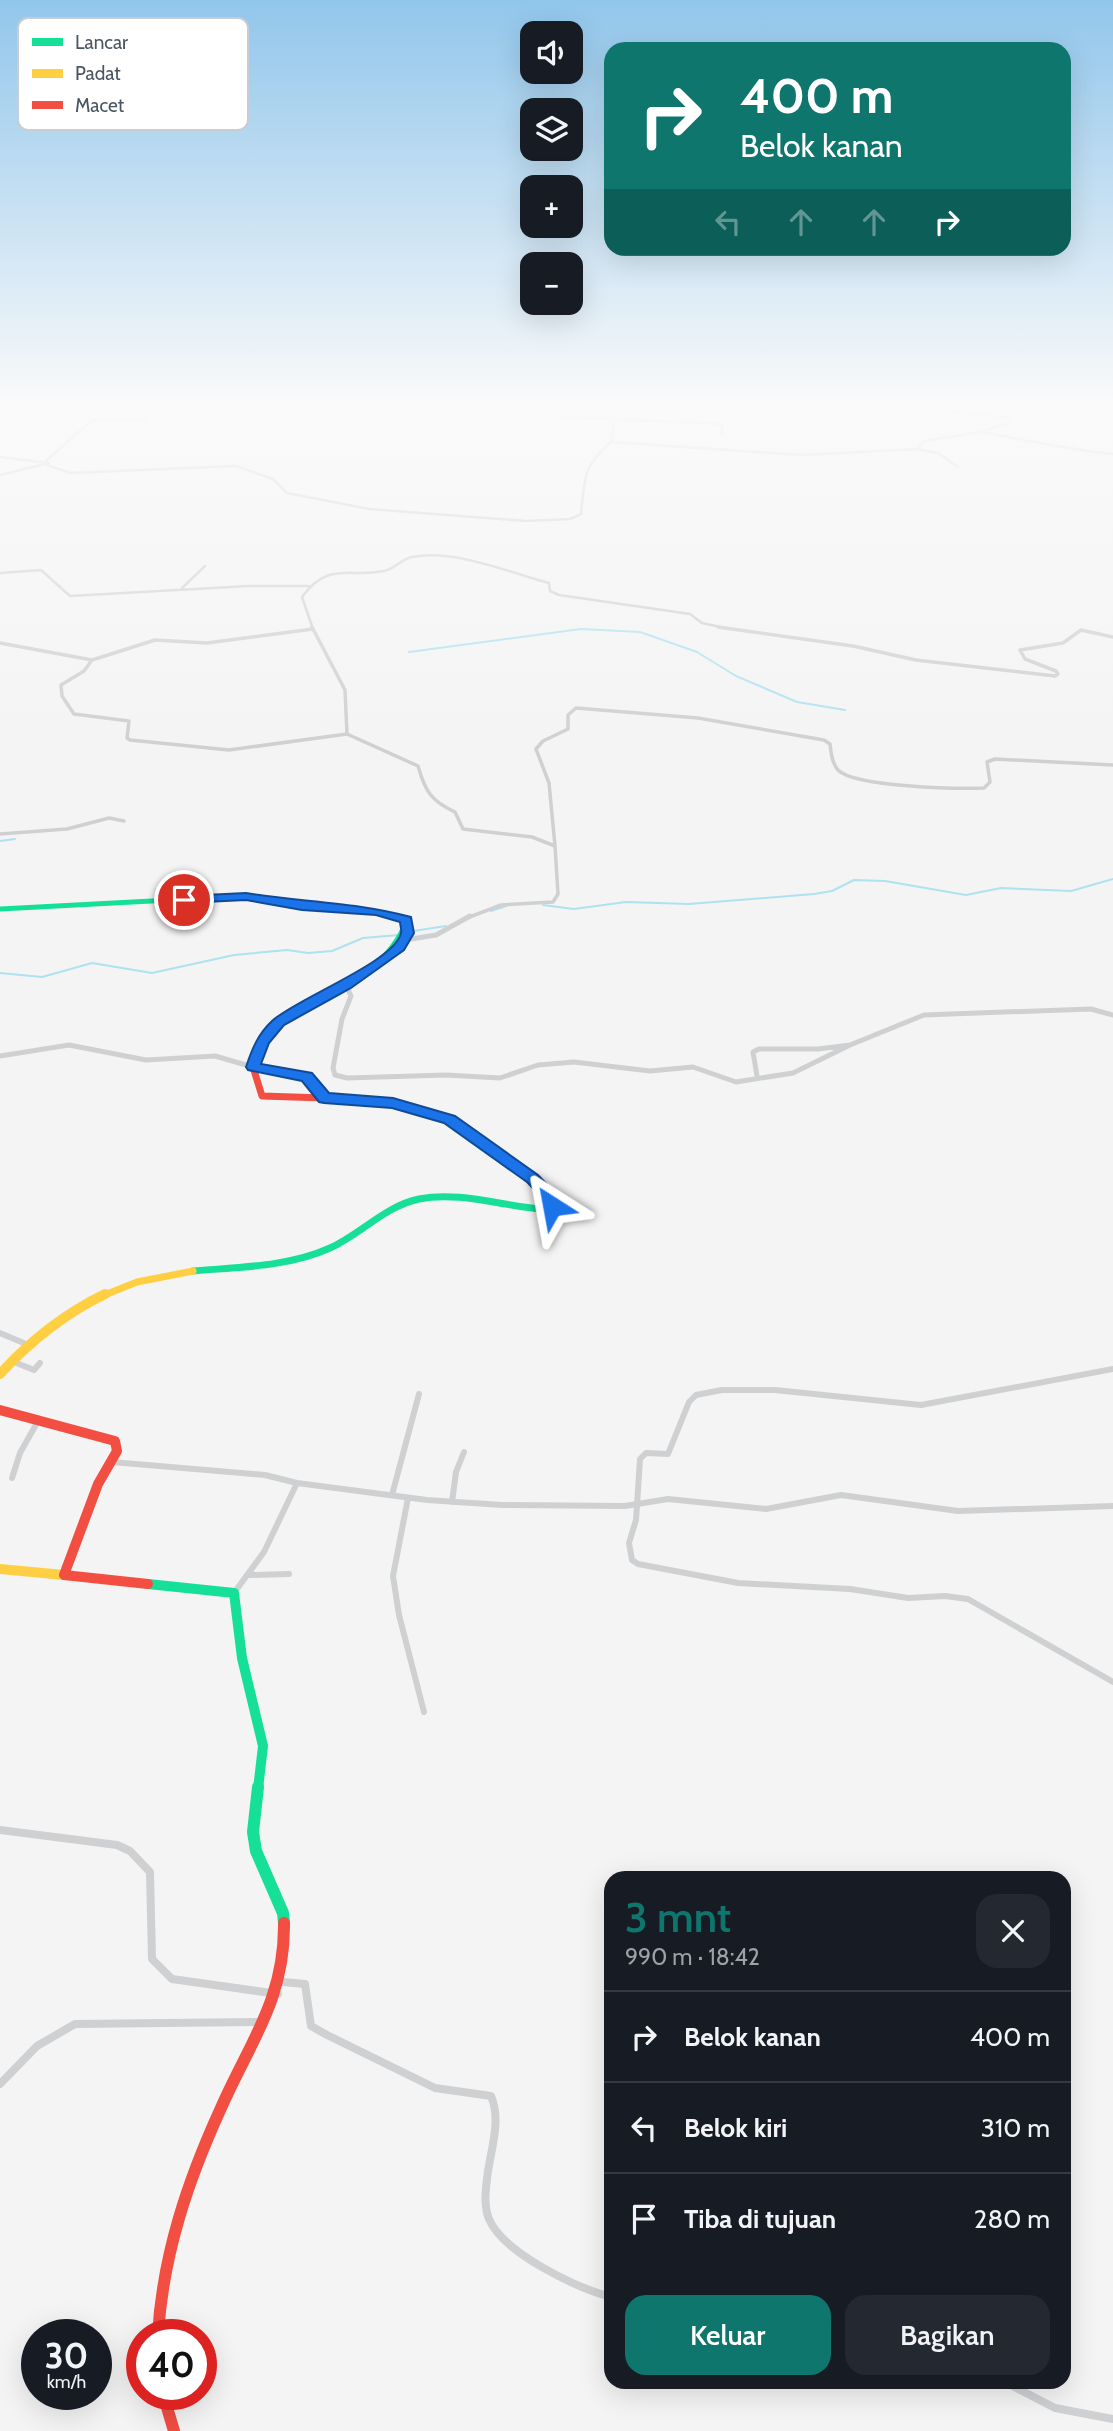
<!DOCTYPE html>
<html lang="id">
<meta charset="utf-8">
<style>
:root{--surface:#171b24;--page:#242831;--text:#f1f3f6;--muted:#9ea1a6;--line:#363941;--accent:#0f766e}
body{margin:0;font-family:Cabin,sans-serif;background:var(--page);color:var(--text);height:100vh;display:flex;flex-direction:column;font-size:26px;white-space:nowrap}
*{box-sizing:border-box;margin:0}
p{font-size:23px;color:var(--muted)}
.icon{flex:none;width:38px;height:38px;fill:none;stroke:currentColor;stroke-width:2;stroke-linecap:round;stroke-linejoin:round}
.map{position:relative;flex:1;overflow:hidden}
.side{position:absolute;left:604px;top:1871px;width:467px;height:518px;display:flex;flex-direction:column;background:var(--surface);border-radius:21px;box-shadow:0 7px 28px #0002}
.side>*{flex:none}
.hud{position:absolute;left:604px;top:42px;width:467px;height:214px;border-radius:21px;box-shadow:0 7px 28px #0002;background:#0f766e;color:#fff;overflow:hidden}
.tools{position:absolute;left:520px;top:21px;display:grid;gap:14px}
.tools a{display:grid;place-items:center;width:63px;height:63px;border-radius:14px;background:var(--surface);box-shadow:0 7px 28px #0002;font-size:35px}
.speed{position:absolute;left:21px;top:2319px;display:flex;gap:14px;font-size:35px;font-weight:700;text-align:center}
.speed>*{display:grid;place-content:center;width:91px;height:91px;border-radius:50%;background:var(--surface);box-shadow:0 7px 28px #0002;line-height:1}
.speed small{font-size:18px;font-weight:400}
.speed .limit{border:10px solid #d22;background:#fff;color:#111}
.pin{position:absolute;display:grid;place-items:center;width:60px;height:60px;color:#fff;margin:-30px;border:4px solid #fff;border-radius:50%;box-shadow:0 2px 7px #0007}
.me{position:absolute;width:77px;margin:-38px;rotate:326deg;stroke-linejoin:round;filter:drop-shadow(0 0 5px #0008)}
.turn{display:flex;align-items:center;gap:24px;height:147px;padding:0 21px;font-size:32px}
.turn .icon{width:91px;height:91px;stroke-width:2.5}
.turn b{display:block;font-size:49px;line-height:60px}
.lanes{display:flex;align-items:center;height:66px;padding:0 21px;background:#0003;justify-content:center;gap:35px;direction:ltr}
.lanes .off{opacity:.35}
.round{display:grid;place-items:center;flex:none;width:74px;height:74px;border-radius:21px;background:var(--page)}
.head{display:flex;align-items:center;justify-content:space-between;height:119px;padding:0 21px}
h1{font-size:42px;font-weight:600;line-height:52px;color:var(--accent)}
.primary-button{display:flex;gap:14px;margin-top:auto;padding:14px 21px}
.primary-button a{flex:1;height:80px;border-radius:21px;background:var(--accent);color:#fff;font-size:28px;font-weight:600;line-height:80px;text-align:center}
.primary-button a+a{background:var(--page);color:var(--text)}
ul{padding:0;list-style:none}
li{display:flex;align-items:center;gap:21px;height:91px;padding:0 21px;border-top:2px solid var(--line)}
li div{flex:1}
li b{display:block;font-size:26px}
li em{font-style:normal}
.map>svg:first-child{display:block}
</style>
<div class="map">
<svg width="1113" height="2431" viewBox="0 0 1113 2431">
<rect width="100%" height="100%" fill="#f4f4f4"/>
<g fill="none" stroke-linecap="round" stroke-linejoin="round">
<path stroke="#aee2f0" stroke-width="2" d="M139,406L152,408
M409,652L581,629L640,632L697,652L736,676L797,702L845,710
M0,841L15,839
M543,905L574,909L626,902L689,904L814,894L832,891L854,880L885,881L966,895L1001,888L1071,891L1113,879
M491,911L506,906
M407,932L446,926
M0,973L42,977L92,963L152,973L234,955L287,950L308,953L332,951L363,938L399,935"/>
<path stroke="#ced0d2" stroke-width="2.5" d="M903,406L1010,418V423L979,432C1024,439 1068,450 1113,454
M560,417L614,419
M632,420L722,424V435
M611,442L802,455L918,449L924,441L979,432
M916,449L938,453L958,467
M0,457L49,463L0,475
M46,461L92,420L147,419
M47,465L71,473L236,466L273,479L287,493L369,509L526,521L570,519L581,514C585,478 582,467 611,442L614,419L632,420V412L627,406
M0,573L41,570L70,596L249,586H309
M182,588L205,566
M313,629L302,597C328,561 349,578 384,571C395,569 401,559 412,557C456,549 507,572 549,583L550,591L559,595L690,614L702,623L730,629"/>
<path stroke="#ced0d2" stroke-width="3.5" d="M312,627L345,690L347,734
M718,627L853,646L916,660L1055,676L1058,674L1056,671L1025,659L1020,650L1063,643L1081,630L1113,637
M0,643L92,660L155,640L207,643L313,629
M92,660L84,671L61,685L62,696L74,714L129,721L127,738L130,740L229,750L347,734L418,766C425,791 431,801 455,812L463,829L532,837L555,846L558,894L553,902L501,905L467,918
M0,834L67,829L109,818L124,821
M555,846L549,783L536,749L543,741L568,729V715L576,708L698,718L824,740L830,744C831,753 832,763 838,770C854,787 958,789 984,788L990,782L987,762L995,759L1113,765"/>
<path stroke="#ced0d2" stroke-width="5" d="M405,940L436,935L470,916
M346,985L351,996L342,1019L333,1068L335,1075L347,1078L446,1075L500,1078L538,1065L574,1062L650,1071L693,1067L736,1082L793,1073L850,1045
M0,1056L69,1045L146,1060L215,1056L253,1067
M757,1076L753,1052L759,1049H818L850,1045L924,1015L1091,1009L1113,1015"/>
<path stroke="#ced0d2" stroke-width="6" d="M0,1333L26,1344
M14,1362L34,1370L40,1363
M1113,1369L921,1405L775,1390H722L696,1395L689,1402L668,1454L646,1453L640,1459L636,1520L629,1543L632,1560L638,1564L738,1583L850,1589L908,1598L945,1596L968,1599L1113,1682
M112,1462L265,1475L297,1483L427,1500L502,1505L625,1506L668,1499L766,1509L841,1495L958,1511L1113,1506
M12,1478L20,1453L38,1421
M392,1495L419,1394
M408,1498L393,1576L399,1615L424,1712
M452,1502L456,1472L464,1452
M250,1575L289,1574
M234,1593L264,1552L297,1483"/>
<path stroke="#ced0d2" stroke-width="8" d="M0,1830L117,1845L130,1851L150,1872L152,1959L172,1979L278,1994
M283,1982L305,1984L311,2026L327,2035L435,2088L491,2096C501,2119 492,2146 488,2171C486,2187 483,2204 489,2219C503,2253 577,2288 611,2297
M0,2084L37,2046L75,2024L264,2022
M1005,2382L1055,2408L1113,2419"/>
<path stroke="#16e098" stroke-width="5" d="M0,909L246,896L302,906L385,913L397,918"/>
<path stroke="#16e098" stroke-width="7" d="M268,1034C314,991 383,985 407,922L393,916
M193,1271C239,1267 288,1267 330,1248C361,1234 385,1206 419,1199C459,1191 502,1206 542,1209L552,1206L553,1201L533,1178L511,1163"/>
<path stroke="#16e098" stroke-width="10" d="M148,1584L234,1593L242,1658L263,1746L258,1789"/>
<path stroke="#16e098" stroke-width="12" d="M258,1787L253,1832L256,1851L283,1913L284,1923"/>
<path stroke="#ffcf43" stroke-width="7" d="M102,1296L137,1282L193,1271"/>
<path stroke="#ffcf43" stroke-width="10" d="M0,1374C31,1340 64,1314 105,1294
M0,1569L64,1575"/>
<path stroke="#f24e42" stroke-width="7" d="M268,1034L253,1067L307,1077L324,1098L393,1103L449,1120L511,1163
M253,1067L262,1096L324,1098"/>
<path stroke="#f24e42" stroke-width="10" d="M0,1410L115,1441L117,1451L98,1484L64,1575L148,1584"/>
<path stroke="#f24e42" stroke-width="12" d="M158,2334C163,2254 188,2180 221,2108C250,2042 285,1999 284,1923
M163,2394L174,2431"/>
</g>
<linearGradient id="sky" x2="0" y2="1"><stop stop-color="#91c6eb"/><stop offset="0.54" stop-color="#fafafa"/><stop offset="1" stop-color="#fafafa" stop-opacity="0"/></linearGradient>
<rect width="1113" height="746" fill="url(#sky)"/>
<path fill="#1a73e8" stroke="#114b97" stroke-width="2" d="M246,893C300,902 357,902 411,917L414,933L404,950L351,988L284,1025L269,1043L261,1064L312,1073L329,1093L393,1098L455,1116L538,1175L559,1197L558,1210H546L543,1199L527,1182L444,1123L392,1108L324,1103L319,1102L302,1081L248,1070L246,1067C252,1049 258,1034 272,1021C295,999 395,962 401,933C402,929 400,925 400,922L376,915L302,910L246,900L184,903L178,900L184,896Z"/>
<rect x="18" y="18" width="230" height="112" rx="10" fill="#fff" stroke="#c9ccd0" stroke-width="2"/>
<rect x="32" y="38" width="31" height="8" fill="#16e098"/>
<rect x="32" y="69" width="31" height="9" fill="#ffcf43"/>
<rect x="32" y="101" width="31" height="8" fill="#f24e42"/>
<g font-size="19" fill="#4a5661">
<text x="75" y="49">Lancar</text>
<text x="75" y="80">Padat</text>
<text x="75" y="112">Macet</text>
</g>
</svg>
<div class="tools">
<a><svg class="icon" aria-label="sound" viewBox="0 0 24 24"><path d="M4 9h4l5-4v14l-5-4H4zM17 9q2 3 0 6"/></svg></a>
<a><svg class="icon" aria-label="layers" viewBox="0 0 24 24"><path d="M12 4l9 5-9 5-9-5zM3 14l9 5 9-5"/></svg></a>
<a>+</a>
<a>−</a>
</div>
<div class="speed"><div>30<small>km/h</small></div><div class="limit">40</div></div>
<div class="pin" style="left:184px;top:900px;background:#d93025"><svg class="icon" aria-label="arrive" viewBox="0 0 24 24"><path d="M6 21V4h12l-3 4 3 4H6"/></svg></div>
<svg class="me" style="left:552px;top:1206px" viewBox="-20 -20 40 40"><path d="M0-17L14 15 0 8-14 15z" fill="#1a73e8" stroke="#fff" stroke-width="4"/></svg>
<div class="hud">
<div class="turn"><svg class="icon" aria-label="right" viewBox="0 0 24 24"><path d="M7 20v-9h11M14 6l5 5-5 5"/></svg><div><b>400 m</b>Belok kanan</div></div>
<div class="lanes"><svg class="icon off" aria-label="left" viewBox="0 0 24 24"><path d="M17 20v-9H6M10 6l-5 5 5 5"/></svg><svg class="icon off" aria-label="ahead" viewBox="0 0 24 24"><path d="M12 20V5M6 11l6-6 6 6"/></svg><svg class="icon off" aria-label="ahead" viewBox="0 0 24 24"><path d="M12 20V5M6 11l6-6 6 6"/></svg><svg class="icon" aria-label="right" viewBox="0 0 24 24"><path d="M7 20v-9h11M14 6l5 5-5 5"/></svg></div>
</div>
<section class="side">
<div class="head"><div><h1>3 mnt</h1><p>990 m · 18:42</p></div><a class="round"><svg class="icon" aria-label="close" viewBox="0 0 24 24"><path d="M6 6l12 12M18 6L6 18"/></svg></a></div>
<ul>
<li><svg class="icon" aria-label="right" viewBox="0 0 24 24"><path d="M7 20v-9h11M14 6l5 5-5 5"/></svg><div><b>Belok kanan</b></div><em>400 m</em></li>
<li><svg class="icon" aria-label="left" viewBox="0 0 24 24"><path d="M17 20v-9H6M10 6l-5 5 5 5"/></svg><div><b>Belok kiri</b></div><em>310 m</em></li>
<li><svg class="icon" aria-label="arrive" viewBox="0 0 24 24"><path d="M6 21V4h12l-3 4 3 4H6"/></svg><div><b>Tiba di tujuan</b></div><em>280 m</em></li>
</ul>
<div class="primary-button"><a>Keluar</a><a>Bagikan</a></div>
</section>
</div>
